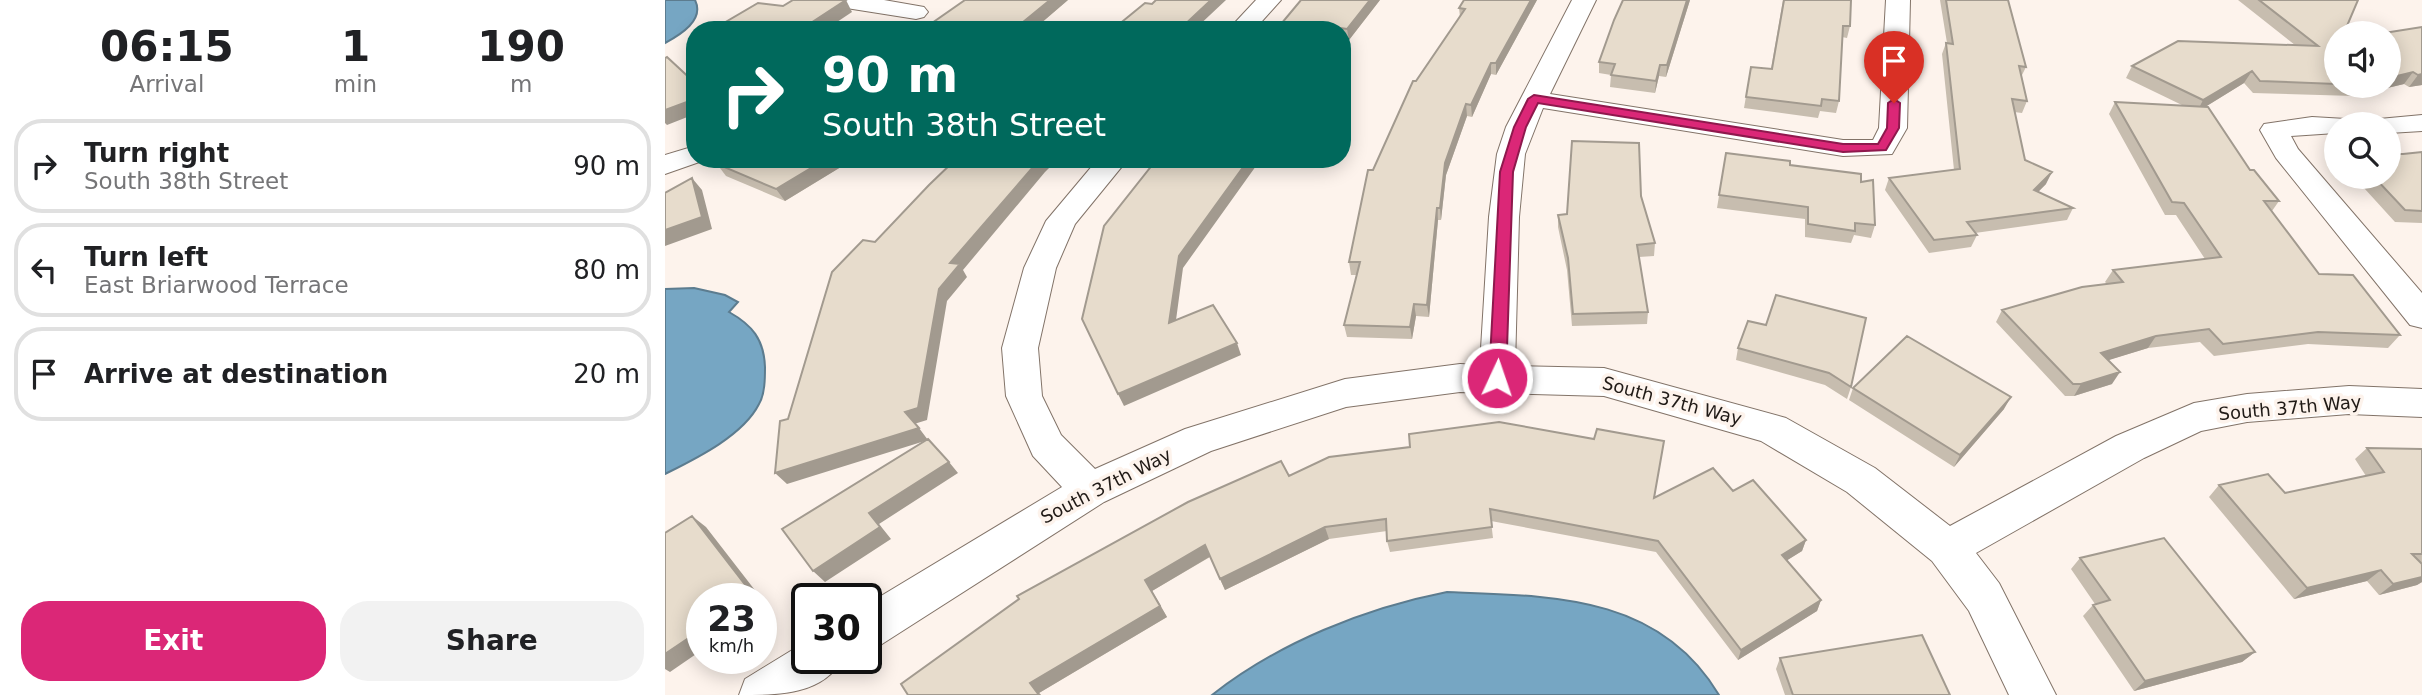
<!DOCTYPE html>
<style>
:root{--surface:#fff;--page:#f2f2f2;--text:#202124;--muted:#757577;--line:#e0e0e0;--accent:#db2777}
body{margin:0;font-family:"DejaVu Sans",sans-serif;background:var(--page);color:var(--text);height:100vh;display:flex;flex-direction:column;font-size:26px;white-space:nowrap}
*{box-sizing:border-box;margin:0}
p{font-size:23px;color:var(--muted)}
.icon{flex:none;width:38px;height:38px;fill:none;stroke:currentColor;stroke-width:2;stroke-linecap:round;stroke-linejoin:round}
.map{position:relative;flex:1;overflow:hidden}
.side{display:flex;flex-direction:column;background:var(--surface);width:665px}
.side>*{flex:none}
.top-card{position:absolute;left:21px;top:21px;width:665px;height:147px;border-radius:28px;box-shadow:0 4px 18px #0003;background:#00695c;color:#fff;overflow:hidden}
.tools{position:absolute;left:1659px;top:21px;display:grid;gap:14px}
.tools a{display:grid;place-items:center;width:77px;height:77px;border-radius:50%;background:var(--surface);box-shadow:0 4px 18px #0003;font-size:35px}
.speed{position:absolute;left:21px;top:583px;display:flex;gap:14px;font-size:35px;font-weight:700;text-align:center}
.speed>*{display:grid;place-content:center;width:91px;height:91px;border-radius:50%;background:var(--surface);box-shadow:0 4px 18px #0003;line-height:1}
.speed small{font-size:18px;font-weight:400}
.speed .limit{border:4px solid #111;border-radius:10px;background:#fff;color:#111}
.pin{position:absolute;display:grid;place-items:center;width:60px;height:60px;color:#fff;margin:-72px -30px;border-radius:50% 50% 50% 0;rotate:-45deg;box-shadow:0 0 7px #0007}
.pin .icon{rotate:45deg}
.me{position:absolute;width:77px;margin:-38px;rotate:3deg;stroke-linejoin:round;filter:drop-shadow(0 0 5px #0008)}
.turn{display:flex;align-items:center;gap:24px;height:147px;padding:0 21px;font-size:32px}
.turn .icon{width:91px;height:91px;stroke-width:2.5}
.turn b{display:block;font-size:49px;line-height:60px}
.eta{display:flex;justify-content:space-evenly;align-items:center;height:119px;text-align:center}
.eta b{font-size:42px;font-weight:800;line-height:49px}
.button{display:flex;gap:14px;margin-top:auto;padding:14px 21px}
.button a{flex:1;height:80px;border-radius:28px;background:var(--accent);color:#fff;font-size:28px;font-weight:800;line-height:80px;text-align:center}
.button a+a{background:var(--page);color:var(--text)}
ul{padding:0;list-style:none}
li{display:flex;align-items:center;gap:21px;height:94px;margin:0 14px 10px;padding:0 7px;border:4px solid var(--line);border-radius:28px}
li div{flex:1}
li b{display:block;font-size:26px}
li em{font-style:normal}
main{display:flex;flex:1;min-height:0}
.map>svg:first-child{display:block}
</style>
<main>
<section class="side">
<div class="eta">
<div><b>06:15</b><p>Arrival</p></div>
<div><b>1</b><p>min</p></div>
<div><b>190</b><p>m</p></div>
</div>
<ul>
<li><svg class="icon" aria-label="right" viewBox="0 0 24 24"><path d="M7 20v-9h11M14 6l5 5-5 5"/></svg><div><b>Turn right</b><p>South 38th Street</p></div><em>90 m</em></li>
<li><svg class="icon" aria-label="left" viewBox="0 0 24 24"><path d="M17 20v-9H6M10 6l-5 5 5 5"/></svg><div><b>Turn left</b><p>East Briarwood Terrace</p></div><em>80 m</em></li>
<li><svg class="icon" aria-label="arrive" viewBox="0 0 24 24"><path d="M6 21V4h12l-3 4 3 4H6"/></svg><div><b>Arrive at destination</b></div><em>20 m</em></li>
</ul>
<div class="button"><a>Exit</a><a>Share</a></div>
</section>
<div class="map">
<svg width="1757" height="695" viewBox="0 0 1757 695">
<rect width="100%" height="100%" fill="#fdf3ec"/>
<path fill="#76a6c3" stroke="#5c7c8f" stroke-width="2" d="M0,0H30C40,20 15,35 0,43Z
M29,288L60,295L73,302L64,312C87,325 99,339 100,367C100,378 100,394 94,404C78,436 30,459 0,474V289Z
M782,592C886,596 994,594 1054,695H547C613,643 700,608 782,592Z"/>
<g fill="none" stroke-linecap="round" stroke-linejoin="round">
<defs>
<path id="street" d="M163,0H219L259,7L263,12L259,17L251,19L175,7L167,5Z
M591,0H616L589,30H563Z
M907,0H931L885,94L1178,140H1208L1214,128L1221,0H1245L1242,128L1227,154L1178,156L878,108L860,154L854,217L850,366L939,368L1121,418L1210,468L1285,526L1451,436L1529,403L1582,394L1684,386L1757,389V417L1684,414L1582,422L1536,431L1479,458L1311,553L1334,583L1391,695H1344L1304,611L1267,561L1182,492L1096,441L939,396L795,392L681,407L546,451L439,502L217,644L201,650V605L397,487L368,456L341,396L337,348L359,268L381,221L433,159H463L410,224L391,268L373,348L377,396L396,435L430,469L520,429L680,379L795,364L815,365L824,217L832,154L841,127Z
M1757,115V131L1724,133V124H1711L1714,119Z
M1647,117L1681,119L1684,124H1671V133L1626,136L1633,149L1757,293V328L1745,325L1611,158L1595,130L1599,124Z
M30,146V159L40,160L0,174V155Z
M142,641V658H178C158,695 115,695 74,695L80,679Z"/>
</defs>
<use href="#street" stroke="#827368" stroke-width="2"/>
<use href="#street" fill="#fff" fill-rule="evenodd"/>
</g>
<path fill="#c7bdaf" d="M403,0L368,30H257Z
M715,0L684,40H677V30H611Z
M872,0L831,75L826,74L807,117L802,116L781,175L776,220H773L764,317L751,316L747,339L682,337L679,325L692,275H686L684,262L708,170L751,81L795,17L794,8Z
M958,0H1025L1001,77L994,76L990,93L945,87L946,75L934,73V62Z
M1118,0L1185,26L1182,38L1177,37L1174,101L1171,113L1155,111L1153,118L1079,108L1086,67L1106,69Z
M1275,0H1343L1361,67L1356,77L1362,101L1357,113L1349,112L1360,160L1381,184L1373,192L1408,208L1402,220L1310,233L1312,235L1306,247L1264,253L1220,190L1224,178L1289,170L1277,54L1281,43H1282Z
M1573,0H1693L1671,33V86H1724L1757,27V85L1744,87L1739,84L1689,96L1588,93L1579,83L1540,107L1585,170L1614,201L1607,211L1654,274L1735,335L1723,348L1643,344L1549,356L1535,342L1483,348L1443,360L1447,384L1409,396H1400L1331,322L1337,310L1442,284L1440,282L1448,270L1540,259L1511,215H1500L1444,114L1450,102L1519,106L1461,78L1467,66L1630,45Z
M1757,152V223L1730,222L1689,177H1724L1738,154Z
M1061,153L1125,165L1196,182L1210,225L1206,238L1189,235L1186,243L1140,237V219L1052,208Z
M189,159L120,201L61,176L52,164Z
M976,196L990,243L989,256L974,257L983,312L982,324L907,326L902,270L893,227V215L902,214Z
M1101,325L1186,387L1182,399L1160,385L1071,360L1073,348Z
M1188,388L1339,409L1289,467L1184,400Z
M1702,448L1757,449V582L1752,585L1714,595L1702,581L1629,599L1544,497L1554,485L1620,493L1701,476L1690,459Z
M624,476L989,498L1068,491L1141,540L1137,551L1122,560L1156,600L1152,611L1073,660L991,552L826,521L828,538L725,552L722,541V531L664,539L560,590L545,557L487,591L502,617L374,693L376,695H243Z
M1415,558L1590,652L1577,662L1469,691L1418,616L1428,605L1430,604L1406,569Z
M1115,658L1285,695H1120L1111,669Z"/>
<path fill="#a29a8f" d="M181,0L187,12L160,30H135Z
M385,0H403L368,30H353L352,27Z
M546,0H561L529,30H514Z
M705,0H715L684,40L682,29Z
M866,0H872L831,75V63Z
M1022,0H1025L1001,77L1002,65Z
M826,63V74L807,117L806,105Z
M995,65L994,76L990,93L991,81Z
M1587,71L1579,83L1532,112L1538,100Z
M1748,72L1739,84L1689,96L1696,86H1724V78Z
M1757,74V85L1744,87L1753,75Z
M30,99V114L2,125L0,123V110Z
M801,104L802,116L781,175L776,220L775,208L780,163Z
M161,159H189L120,201L111,189Z
M375,159H393L380,172L298,270L302,277L282,301L262,420L249,424L240,412L274,289L285,263Z
M584,159H596L518,268L509,335L504,323L514,256Z
M1387,172L1381,184L1363,202L1369,190Z
M27,178L37,190L47,229L0,246V230Z
M772,208L773,220L764,317L762,305Z
M749,304L751,316L747,339L745,327Z
M1491,336L1483,348L1428,365L1436,353Z
M572,343L576,355L459,406L453,394Z
M1455,372L1447,384L1409,396L1416,384Z
M1346,397L1339,409L1289,467L1295,455Z
M254,428L263,440L122,484L110,473Z
M284,462L293,473L214,524L226,539L160,582L148,571L204,513Z
M27,516L41,527L96,598H83Z
M660,527L664,539L560,590L555,579Z
M1141,540L1137,551L1113,566L1117,555Z
M540,545L546,556L487,591L502,617L374,693L376,695H374L365,683L480,580Z
M1716,570L1702,581L1629,599L1642,588Z
M1757,577V582L1752,585L1714,595L1728,584Z
M96,599L102,606L96,610Z
M1156,600L1152,611L1073,660L1076,650Z
M37,629V650L5,672L0,669V654Z
M1590,652L1577,662L1469,691L1480,681Z"/>
<path fill="#e7dccc" stroke="#a29a8f" stroke-width="2" d="M128,0H181L135,30H47L93,3L118,6Z
M300,0H385L352,27L341,26L336,30H257Z
M491,0H546L514,30H447L480,3L487,4Z
M636,0H705L682,29L669,27L667,30H611Z
M799,0H866L831,63H826L806,105L801,104L780,163L775,208H772L762,305L749,304L745,327L679,325L695,262H684L703,170H708L748,81H751L800,9L794,8Z
M958,0H1022L1002,65H995L991,81L946,75L950,64L934,62L949,20Z
M1119,0H1186L1185,26H1178L1174,101L1157,99L1156,106L1081,97L1086,67L1107,69Z
M1281,0H1343L1361,67L1354,66L1362,101L1347,99L1360,160L1387,172L1369,190L1408,208L1302,222L1312,235L1269,240L1224,178L1295,169L1281,43L1288,44Z
M1594,0H1693L1679,33H1671V84L1595,81L1587,71L1538,100L1467,66L1513,41L1653,46Z
M1757,27V74L1753,75L1748,72L1724,78V33H1719Z
M2,57L30,83V99L0,110V58Z
M1450,102L1543,107L1585,170H1589L1614,201H1599L1654,274L1688,275L1735,335L1653,332L1558,344L1544,329L1491,336L1436,353L1455,372L1416,384H1408L1337,310L1417,287L1458,282L1448,270L1556,257L1519,203L1507,202Z
M907,141L974,143L976,196L990,243L972,245L983,312L908,314L903,258L893,215L902,214Z
M1757,152V211L1740,210L1709,177H1724V154H1738Z
M1061,153L1125,161V165L1196,174V182L1208,180L1210,225L1190,223V231L1143,224V207L1054,195Z
M61,159H161L111,189L52,164Z
M291,159H375L285,263L295,264L274,289L253,408L240,412L254,428L110,473L115,421L123,419L167,272L198,240L210,242L264,185Z
M492,159H584L514,256L504,323L548,305L572,343L453,394L417,319L439,226Z
M27,178L37,217L0,230V193Z
M1111,295L1201,318L1186,387L1164,373L1073,348L1083,321L1101,325Z
M1242,336L1346,397L1295,455L1188,388Z
M834,422L929,439L932,429L999,441L989,498L1048,468L1068,491L1088,480L1141,540L1117,555L1156,600L1076,650L993,541L825,509L827,527L722,541L721,519L660,527L555,579L540,545L480,580L495,606L365,683L374,695H243L236,684L354,599L352,596L523,502L616,461L624,476L664,457L745,447L744,434Z
M263,439L284,462L204,513L215,527L148,571L117,529Z
M1702,448L1757,449V554H1747L1757,564V577L1728,584L1716,570L1642,588L1554,485L1603,474L1620,493L1719,472Z
M27,516L88,595L83,598H37V629L0,654V533Z
M1499,538L1590,652L1480,681L1428,605L1445,600L1415,558Z
M1257,635L1285,695H1128L1115,658Z"/>
<path fill="#db2777" stroke="#8e194d" stroke-width="2" d="M869,95L1178,144H1213L1222,128L1223,103L1229,99L1235,103L1234,128L1221,150L1178,152L873,103L861,127L848,172L841,378L832,385L824,378L835,172L849,127L863,99Z"/>
<g text-anchor="middle" stroke-width="7" stroke-linejoin="round" paint-order="stroke">
<g font-size="18" fill="#201a16" stroke="#fdf3ec">
<text transform="translate(1007 401) rotate(15)" y="6">South 37th Way</text>
<text transform="translate(1625 408) rotate(-5)" y="6">South 37th Way</text>
<text transform="translate(441 486) rotate(-27)" y="6">South 37th Way</text>
</g>
</g>
</svg>
<div class="tools">
<a><svg class="icon" aria-label="sound" viewBox="0 0 24 24"><path d="M4 9h4l5-4v14l-5-4H4zM17 9q2 3 0 6"/></svg></a>
<a><svg class="icon" aria-label="search" viewBox="0 0 24 24"><circle cx="10" cy="10" r="6"/><path d="M15 15l6 6"/></svg></a>
</div>
<div class="speed"><div>23<small>km/h</small></div><div class="limit">30</div></div>
<div class="pin" style="left:1229px;top:103px;background:#d93025"><svg class="icon" aria-label="arrive" viewBox="0 0 24 24"><path d="M6 21V4h12l-3 4 3 4H6"/></svg></div>
<svg class="me" style="left:832px;top:378px" viewBox="-20 -20 40 40"><circle r="17" fill="#db2777" stroke="#fff" stroke-width="3"/><path d="M0-11L8 9 0 5-8 9z" fill="#fff"/></svg>
<div class="top-card">
<div class="turn"><svg class="icon" aria-label="right" viewBox="0 0 24 24"><path d="M7 20v-9h11M14 6l5 5-5 5"/></svg><div><b>90 m</b>South 38th Street</div></div>
</div>
</div>
</main>
